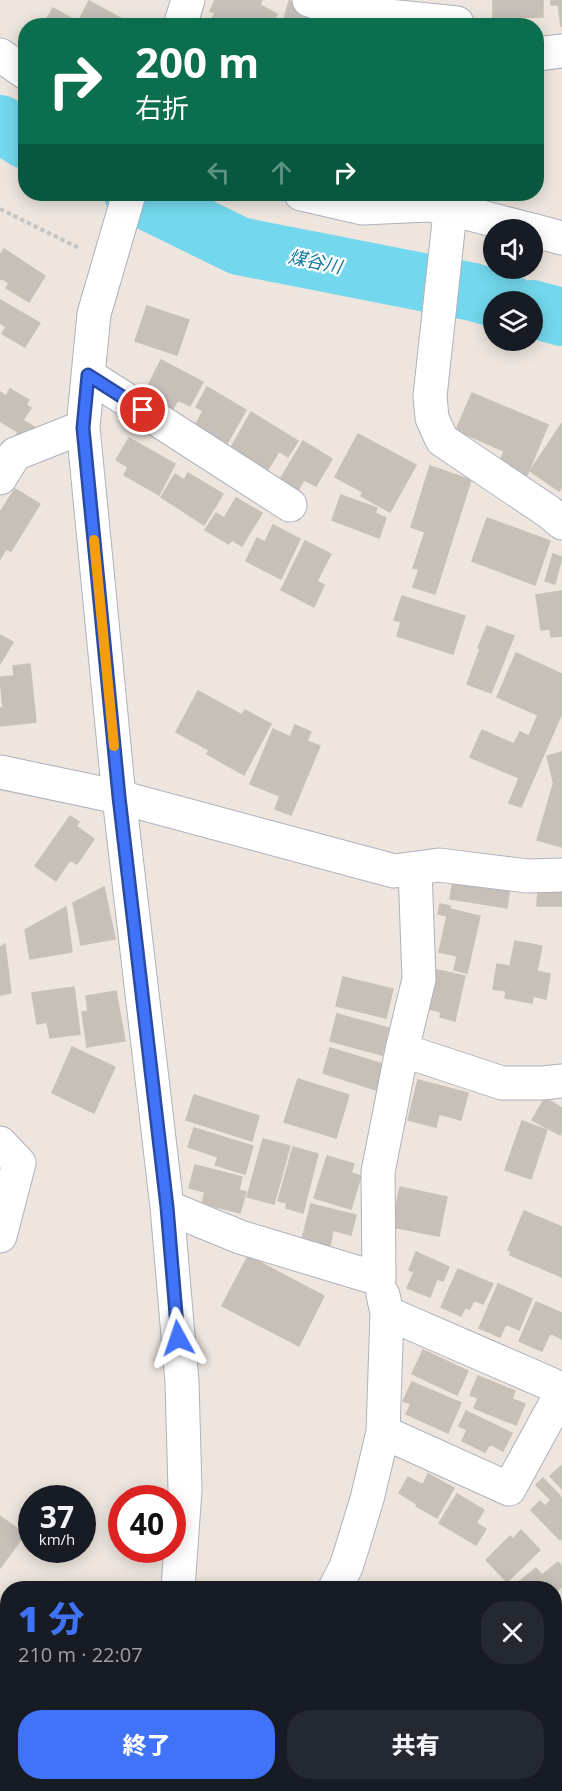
<!DOCTYPE html>
<html lang="ja">
<meta charset="utf-8">
<style>
:root{--surface:#171b24;--page:#242831;--text:#f1f3f6;--muted:#9ea1a6;--accent:#4173f8}
body{margin:0;font-family:"Open Sans","Noto Sans JP",sans-serif;background:var(--page);color:var(--text);height:100vh;display:flex;flex-direction:column;font-size:22px;white-space:nowrap}
*{box-sizing:border-box;margin:0}
p{font-size:20px;color:var(--muted)}
.icon{flex:none;width:33px;height:33px;fill:none;stroke:currentColor;stroke-width:2;stroke-linecap:round;stroke-linejoin:round}
.map{position:relative;flex:1;overflow:hidden}
.side{position:absolute;left:0px;top:1581px;width:562px;height:210px;display:flex;flex-direction:column;background:var(--surface);border-radius:24px 24px 0 0;box-shadow:0 3px 15px #0003}
.side>*{flex:none}
.guide{position:absolute;left:18px;top:18px;width:526px;height:183px;border-radius:24px;box-shadow:0 3px 15px #0003;background:#0b6e4f;color:#fff;overflow:hidden}
.controls{position:absolute;left:483px;top:219px;display:grid;gap:12px}
.controls a{display:grid;place-items:center;width:60px;height:60px;border-radius:50%;background:var(--surface);box-shadow:0 3px 15px #0003;font-size:30px}
.speed{position:absolute;left:18px;top:1485px;display:flex;gap:12px;font-size:30px;font-weight:700;text-align:center}
.speed>*{display:grid;place-content:center;width:78px;height:78px;border-radius:50%;background:var(--surface);box-shadow:0 3px 15px #0003;line-height:1}
.speed small{font-size:15px;font-weight:400}
.speed .limit{border:9px solid #d22;background:#fff;color:#111}
.pin{position:absolute;display:grid;place-items:center;width:51px;height:51px;color:#fff;margin:-26px;border:3px solid #fff;border-radius:50%;box-shadow:0 2px 6px #0007}
.me{position:absolute;width:66px;margin:-33px;rotate:355deg;stroke-linejoin:round;filter:drop-shadow(0 0 4px #0008)}
.turn{display:flex;align-items:center;gap:21px;height:126px;padding:0 18px;font-size:27px}
.turn .icon{width:78px;height:78px;stroke-width:2.5}
.turn b{display:block;font-size:42px;line-height:51px}
.lanes{display:flex;align-items:center;height:57px;padding:0 18px;background:#0003;justify-content:center;gap:30px;direction:ltr}
.lanes .off{opacity:.35}
.round{display:grid;place-items:center;flex:none;width:63px;height:63px;border-radius:24px;background:var(--page)}
.head{display:flex;align-items:center;justify-content:space-between;height:102px;padding:0 18px}
h1{font-size:36px;font-weight:800;line-height:45px;color:var(--accent)}
.cta{display:flex;gap:12px;margin-top:auto;padding:12px 18px}
.cta a{flex:1;height:69px;border-radius:24px;background:var(--accent);color:#fff;font-size:24px;font-weight:800;line-height:69px;text-align:center}
.cta a+a{background:var(--page);color:var(--text)}
.map>svg:first-child{display:block}
</style>
<div class="map">
<svg width="562" height="1791" viewBox="0 0 562 1791">
<rect width="100%" height="100%" fill="#ede5de"/>
<g fill="none" stroke-linecap="round" stroke-linejoin="round">
<path stroke="#73d8ed" stroke-width="58" d="M0,124L26,140
M133,194L239,246L473,292L507,302
M532,309L562,317"/>
</g>
<path fill="#c6c0b9" stroke="#c9c1b7" stroke-width="1.5" d="M215,0H262L260,5L277,14L272,26H209L215,13L210,11Z
M493,0H543V17L493,18Z
M551,0H562V26H561L558,5H551Z
M89,1L124,20L121,26H43L53,8L78,22Z
M289,1L349,18L346,26H282Z
M4,249L45,276L29,302L6,288L9,283L1,278L0,280V255Z
M0,300L40,323L25,347L2,334L6,327L0,323Z
M147,306L189,320L177,355L135,341Z
M161,360L203,382L190,406L178,400L170,414L141,399Z
M207,387L246,410L224,449L192,431L203,411L196,407Z
M10,389L29,400L26,405L31,408L23,420L34,427L23,444L14,439L18,432L0,421V392L6,396Z
M472,393L548,425L527,475L499,463L504,451L456,430Z
M251,412L298,441L288,457L279,451L266,473L229,451Z
M562,423V486L559,491L530,471Z
M358,434L416,465L390,512L361,496L363,492L335,477Z
M129,438L175,464L159,495L124,475L128,467L116,460Z
M303,441L332,459L316,486L304,480L297,492L279,481Z
M430,466L471,480L435,594L413,587L419,569L413,568L425,532L411,527Z
M188,473L223,494L204,525L161,497L175,474L184,480Z
M15,489L40,504L11,551L6,549L0,559V512Z
M341,495L377,508L375,513L386,518L379,538L332,520Z
M236,498L262,513L242,546L232,540L229,544L205,530L216,513L224,518Z
M487,518L550,541L535,585L472,561Z
M273,525L300,539L281,579L246,561L257,538L265,542Z
M305,541L331,554L317,581L324,585L314,607L281,590Z
M553,554L562,557L555,584L545,581Z
M562,591V636L551,637L550,629L541,630L536,595Z
M402,596L465,616L453,654L397,636L401,622L394,620Z
M487,626L514,636L491,693L467,684L480,649L478,648Z
M0,635L13,642L0,664Z
M516,653L562,674V713L521,807L509,803L519,778L470,757L482,730L514,744L520,732L529,736L538,715L497,697Z
M30,664L36,722L0,726V708H3L0,677L14,676L13,666Z
M198,691L242,715L245,710L271,724L244,775L207,754L209,750L176,732Z
M295,725L311,732L307,741L320,746L291,815L275,809L280,796L250,784L273,729L290,737Z
M562,752V847L537,840L553,785H554L547,756Z
M70,816L79,822L76,826L94,839L77,864L70,860L56,881L35,866Z
M453,879L510,887L507,908L450,899Z
M104,887L115,939L81,945L73,903Z
M538,889H562V906H537Z
M440,904L450,906V909L480,916L467,973L454,970L457,956L439,952L447,916L438,914Z
M66,907L72,952L30,959L25,930Z
M515,941L542,946L537,971L550,974L546,999L533,996L532,1003L505,998L506,991L493,989L497,964L510,966Z
M5,944L11,993L0,995V947Z
M433,969L465,976L455,1021L440,1017L441,1012L425,1008Z
M343,977L393,989L386,1018L336,1006Z
M74,987L80,1034L50,1038L47,1022L37,1024L32,993Z
M116,991L125,1041L87,1047L82,1012L88,1011L86,996Z
M337,1014L389,1028L382,1055L330,1041Z
M72,1047L115,1067L94,1113L52,1093Z
M330,1048L383,1064L376,1090L323,1073Z
M298,1079L349,1095L336,1138L284,1122Z
M418,1080L468,1093L461,1120L439,1114L436,1127L408,1120Z
M194,1095L259,1116L252,1141L186,1120Z
M545,1098L562,1108V1131L560,1135L532,1120Z
M522,1121L547,1130L531,1179L505,1170Z
M194,1128L253,1146L245,1174L215,1165L218,1157L188,1147Z
M263,1139L290,1146L274,1204L247,1197Z
M293,1147L318,1154L303,1213L286,1208L287,1203L278,1201Z
M327,1156L354,1164L351,1173L361,1176L351,1209L314,1198Z
M195,1165L242,1177L239,1190L246,1192L240,1213L202,1203L205,1192L189,1188Z
M400,1187L447,1197L439,1236L392,1227Z
M311,1204L356,1215L351,1235L333,1230L330,1246L302,1239Z
M524,1211L562,1227V1277L510,1255L511,1251L508,1250Z
M416,1252L449,1267L443,1281L437,1279L430,1297L407,1288L414,1272L409,1270Z
M248,1256L324,1296L299,1346L222,1306Z
M458,1269L493,1284L483,1304L474,1300L470,1309L465,1308L461,1316L441,1307Z
M498,1284L532,1299L519,1330L506,1324L500,1337L479,1328Z
M536,1302L562,1313V1339L550,1333L542,1351L519,1341Z
M423,1350L468,1371L457,1395L412,1374Z
M478,1376L515,1391L512,1399L525,1404L516,1425L474,1408L478,1398L470,1395Z
M412,1382L461,1403L448,1433L406,1414L411,1404L403,1401Z
M466,1411L512,1433L503,1451L490,1444L485,1452L462,1441L467,1430L459,1426Z
M561,1466L562,1467V1489L550,1476Z
M428,1474L454,1488L437,1518L416,1506L417,1504L399,1493L408,1477L423,1485Z
M543,1478L562,1498V1538L560,1540L531,1510L540,1501L545,1506L551,1500L536,1485Z
M457,1494L484,1510L476,1523L486,1529L476,1545L439,1523Z
M0,1516L25,1534L0,1568Z
M521,1530L540,1550L507,1582L486,1560L510,1536L513,1539Z
M558,1562L562,1567V1587L555,1592V1588H518L515,1585L536,1568L542,1575Z
M0,1730L8,1735V1784H13L8,1791H0Z"/>
<g fill="none" stroke-linecap="round" stroke-linejoin="round">
<defs>
<path id="minor" d="M309,0L340,11L457,23
M180,26L188,0
M537,54L562,51
M0,55L26,73
M129,194L94,314L83,427L119,797L167,1207L182,1382L185,1490L178,1588
M301,194L362,208L428,205L451,209L531,230
M452,194L430,396L432,418L442,440L549,512L562,523
M532,230L562,238
M88,375L290,505
M0,478L15,454L83,427
M0,772L119,797L394,871L439,865L528,876L562,875
M402,1050L502,1083H543L562,1081
M0,1143L19,1163L0,1236
M167,1207L240,1237L379,1279L378,1172L402,1050L419,979L415,869
M383,1295L387,1313L562,1389
M383,1432L509,1489L562,1392
M335,1588L346,1567L353,1545L367,1499L383,1432L387,1313
M0,1637L8,1642
M112,1791L116,1784"/>
</defs>
<use href="#minor" stroke="#aeb2bc" stroke-width="35"/>
<path stroke="#c4c4c4" stroke-width="4" stroke-dasharray="4.5 3" stroke-linecap="butt" d="M0,209L79,248"/>
<use href="#minor" stroke="#fff" stroke-width="33"/>
</g>
<g fill="none" stroke-linecap="round" stroke-linejoin="round">
<defs>
<path id="route" d="M143,410L88,375L83,428L119,797L167,1207L178,1338"/>
</defs>
<use href="#route" stroke="#2a4ba1" stroke-width="15"/>
<use href="#route" stroke="#4173f8" stroke-width="10"/>
<path stroke="#f59e0b" stroke-width="10" d="M94,540L114,746"/>
</g>
<g text-anchor="middle" stroke-width="4.5" stroke-linejoin="round" paint-order="stroke">
<g font-size="18" font-style="italic" fill="#0f789c" stroke="#fff">
<text transform="translate(315 262) rotate(12)" y="6">煤谷川</text>
</g>
</g>
</svg>
<div class="controls">
<a><svg class="icon" aria-label="sound" viewBox="0 0 24 24"><path d="M4 9h4l5-4v14l-5-4H4zM17 9q2 3 0 6"/></svg></a>
<a><svg class="icon" aria-label="layers" viewBox="0 0 24 24"><path d="M12 4l9 5-9 5-9-5zM3 14l9 5 9-5"/></svg></a>
</div>
<div class="speed"><div>37<small>km/h</small></div><div class="limit">40</div></div>
<div class="pin" style="left:143px;top:410px;background:#d93025"><svg class="icon" aria-label="arrive" viewBox="0 0 24 24"><path d="M6 21V4h12l-3 4 3 4H6"/></svg></div>
<svg class="me" style="left:178px;top:1338px" viewBox="-20 -20 40 40"><path d="M0-17L14 15 0 8-14 15z" fill="#4173f8" stroke="#fff" stroke-width="4"/></svg>
<div class="guide">
<div class="turn"><svg class="icon" aria-label="right" viewBox="0 0 24 24"><path d="M7 20v-9h11M14 6l5 5-5 5"/></svg><div><b>200 m</b>右折</div></div>
<div class="lanes"><svg class="icon off" aria-label="left" viewBox="0 0 24 24"><path d="M17 20v-9H6M10 6l-5 5 5 5"/></svg><svg class="icon off" aria-label="ahead" viewBox="0 0 24 24"><path d="M12 20V5M6 11l6-6 6 6"/></svg><svg class="icon" aria-label="right" viewBox="0 0 24 24"><path d="M7 20v-9h11M14 6l5 5-5 5"/></svg></div>
</div>
<section class="side">
<div class="head"><div><h1>1 分</h1><p>210 m · 22:07</p></div><a class="round"><svg class="icon" aria-label="close" viewBox="0 0 24 24"><path d="M6 6l12 12M18 6L6 18"/></svg></a></div>
<div class="cta"><a>終了</a><a>共有</a></div>
</section>
</div>
